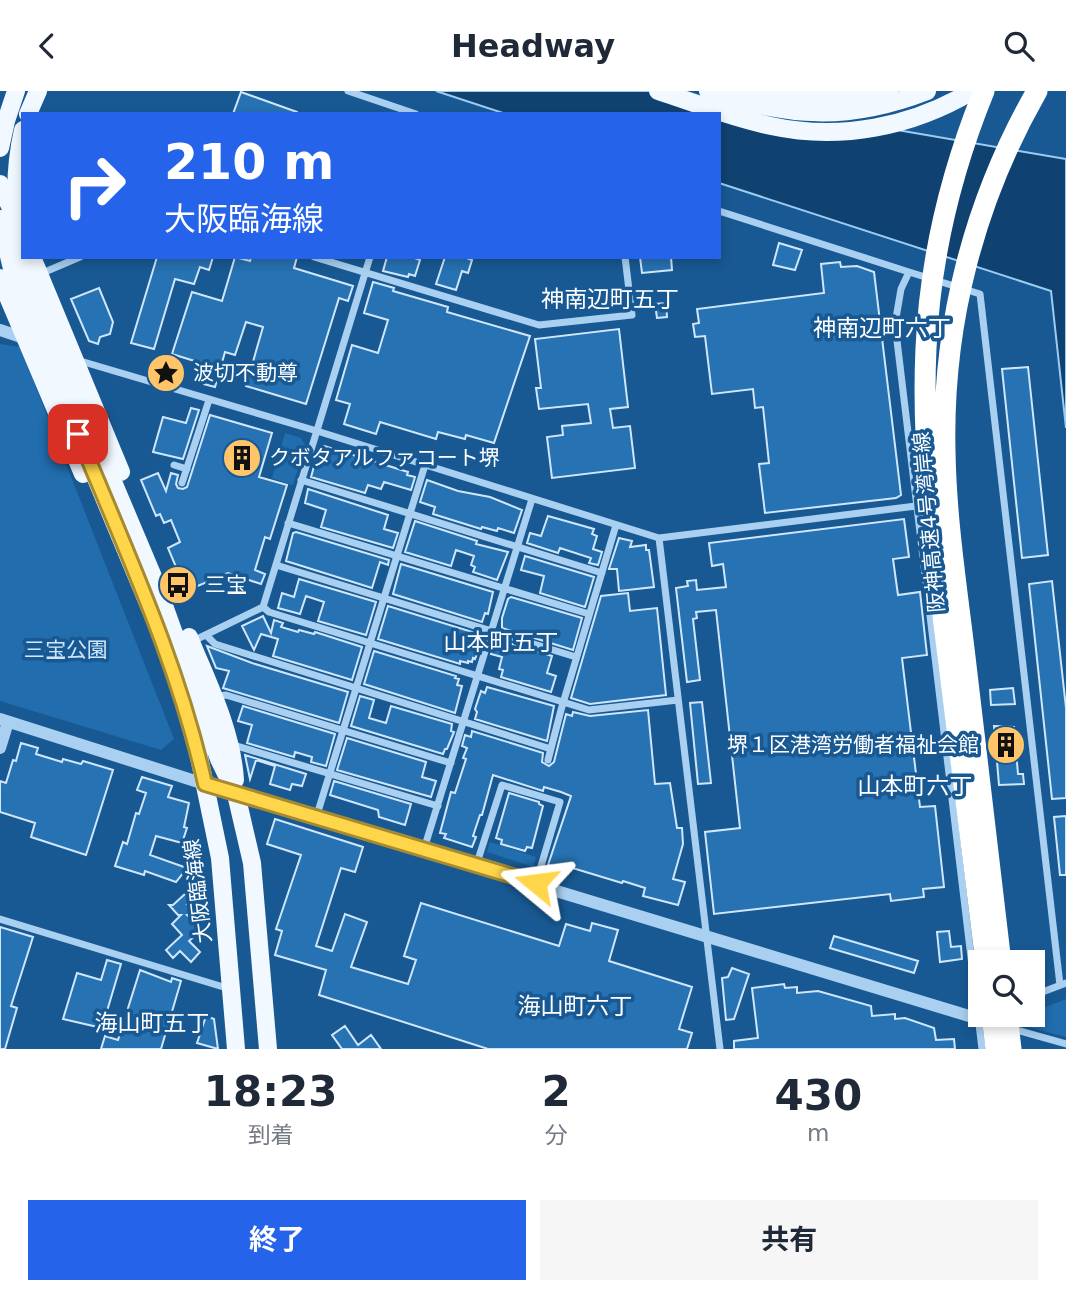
<!DOCTYPE html>
<html lang="ja">
<meta charset="utf-8">
<style>
:root{--surface:#fff;--page:#f6f6f7;--text:#1f2937;--muted:#747a83;--accent:#2563eb}
body{margin:0;font-family:"DejaVu Sans","Noto Sans JP",sans-serif;background:var(--page);color:var(--text);height:100vh;display:flex;flex-direction:column;font-size:26px;white-space:nowrap}
*{box-sizing:border-box;margin:0}
p{font-size:23px;color:var(--muted)}
.icon{flex:none;width:38px;height:38px;fill:none;stroke:currentColor;stroke-width:2;stroke-linecap:round;stroke-linejoin:round}
.map{position:relative;height:958px;overflow:hidden}
.side{display:flex;flex-direction:column;background:var(--surface);flex:1}
.side>*{flex:none}
.guide{position:absolute;left:21px;top:21px;width:700px;height:147px;border-radius:0px;box-shadow:0 4px 10px #0003;background:#2563eb;color:#fff;overflow:hidden}
.tools{position:absolute;left:968px;top:859px;display:grid;gap:14px}
.tools a{display:grid;place-items:center;width:77px;height:77px;border-radius:0px;background:var(--surface);box-shadow:0 4px 10px #0003;font-size:35px}
.pin{position:absolute;display:grid;place-items:center;width:60px;height:60px;color:#fff;margin:-30px;border-radius:14px;box-shadow:0 4px 10px #0006}
.me{position:absolute;width:77px;margin:-38px;rotate:286deg;stroke-linejoin:round;filter:drop-shadow(0 0 5px #0008)}
.turn{display:flex;align-items:center;gap:24px;height:147px;padding:0 28px;font-size:32px}
.turn .icon{width:91px;height:91px;stroke-width:2.5}
.turn b{display:block;font-size:49px;line-height:60px}
.eta{display:flex;justify-content:space-evenly;align-items:center;height:119px;text-align:center}
.eta b{font-size:42px;font-weight:700;line-height:49px}
.primary-button{display:flex;gap:14px;margin-top:auto;padding:14px 28px}
.primary-button a{flex:1;height:80px;border-radius:0px;background:var(--accent);color:#fff;font-size:28px;font-weight:700;line-height:80px;text-align:center}
.primary-button a+a{background:var(--page);color:var(--text)}
header{display:flex;justify-content:space-between;align-items:center;height:91px;padding:0 28px;background:var(--surface);font-size:32px;font-weight:700}
.map>svg:first-child{display:block}
</style>
<header><svg class="icon" aria-label="back" viewBox="0 0 24 24"><path d="M15 5l-7 7 7 7"/></svg>Headway<svg class="icon" aria-label="search" viewBox="0 0 24 24"><circle cx="10" cy="10" r="6"/><path d="M15 15l6 6"/></svg></header>
<div class="map">
<svg width="1066" height="958" viewBox="0 0 1066 958">
<rect width="100%" height="100%" fill="#185993"/>
<path fill="#216dad" d="M0,253L20,256L24,266L174,648L161,659L0,610Z
M285,342L301,347L305,354L293,394L272,387Z
M490,751L536,766L533,776L487,761Z
M1066,908V946L1029,936L1028,924H1032L1033,921Z"/>
<path fill="#104271" stroke="#9cccf2" stroke-width="2" d="M436,0H684L768,28L795,34L874,35L1066,68V337L1051,200L719,92V23H506Z"/>
<path fill="#2772b2" stroke="#d0e7fb" stroke-width="2" d="M241,1L297,21V23H233Z
M779,152L802,159L795,179L773,174Z
M157,166H213L209,179L200,176L194,193L175,188L154,258L131,252Z
M235,166L250,170L251,166H297L294,177L353,195L348,210L339,207L306,313L246,295L263,236L246,231L235,264L225,261L215,296L196,291L201,272L172,263L192,201L222,210Z
M387,166H412L420,169L415,185L409,183L408,186L383,180Z
M445,166H464L472,169L468,182L462,180L456,199L436,193Z
M640,166H671L672,179L642,182Z
M840,171L841,176L857,175L874,181L901,404L896,407L765,422L759,373L769,372L763,316L755,317L753,298L712,303L705,245L695,246L693,233L699,232L697,218L824,202L821,173Z
M373,191L394,197L393,200L448,216L447,221L530,245L494,352L466,344L465,348L438,341L436,348L380,331L376,343L344,333L350,313L336,309L352,254L378,262L388,229L364,222Z
M99,197L113,231L110,243L100,246L98,253L89,250L71,208Z
M666,212L667,226L657,227L655,213Z
M619,238L628,316L610,318L613,337L630,335L635,377L552,387L547,346L563,344L562,335L591,332L588,313L539,318L536,297H541L535,248Z
M1028,276L1048,464L1022,467L1002,278Z
M191,317L199,319L183,368L153,361L163,326L186,332Z
M210,324L272,342L259,386L287,394L270,448L265,446L255,479L265,483L261,493L228,482L186,500L168,457L180,451L171,429L164,432L160,423L156,425L141,389L158,382L166,400L171,382L178,384L176,393L178,397L183,398L187,396Z
M324,355L408,381L407,384L415,386L411,399L384,391L381,398L368,394L365,402L311,386L319,358L323,359Z
M427,389L458,400L490,406L522,419L514,442L498,437L497,440L482,436L481,438L433,423L435,416L420,411Z
M308,398L388,424L384,438L398,442L393,457L321,436L326,419L305,412Z
M548,425L594,438L592,443L597,445L593,458L602,461L598,474L589,472L591,467L560,457L558,462L527,452L530,442L541,445Z
M904,428L909,466L893,468L898,504L920,501L927,564L902,567L920,716L935,715L944,796L923,798L924,806L891,810L890,803L714,823L705,741L740,737L716,519L696,521L697,527L693,528L700,589L687,591L676,497L688,495L687,490L696,489L697,499L726,496L723,473L712,475L709,452Z
M415,430L477,450L476,453L508,461L497,489L473,481L475,476L471,474L474,465L456,459L451,475L405,461Z
M296,441L389,469L388,474L380,471L372,497L286,470L293,442Z
M619,447L632,450L630,456L646,454V459H649L654,496L619,500L617,478H609Z
M525,465L594,486L585,516L540,502L544,485L521,479Z
M401,473L493,501L488,523L485,522L482,531L393,503Z
M299,488L376,511L366,544L318,530L324,511L306,505L300,523L278,517L282,502L294,506Z
M1052,490L1066,617V707L1052,708L1029,493Z
M628,502L630,520L657,517L666,604L590,613L571,607L601,505Z
M511,506L582,527L573,559L502,537V527L508,508Z
M388,515L479,543L478,545L483,546L475,568L473,567L472,571L468,570V572L460,570V573L378,548Z
M263,525L271,542L274,529L283,532L281,536L298,541L299,539L314,543L315,541L362,556L352,589L273,565L278,548L261,543L254,559L242,535Z
M499,549L552,565L547,582L556,585L551,601L501,586L503,579L499,578L502,566L491,563L495,550L498,551Z
M207,555L252,572L348,601L339,632L223,597L229,580L216,577Z
M374,560L456,585L455,587L459,588L457,594L462,595L455,622L364,593Z
M487,596L554,615L547,650L475,628L477,621L475,618L481,600L485,602Z
M1013,597L1015,613L991,614L990,599Z
M360,605L374,609L369,627L386,632L391,615L452,633L451,640L454,641L447,658H445L443,663L351,635Z
M702,611L711,692L698,693L690,612Z
M243,615L335,643L326,675L311,671L312,666L295,661L294,666L247,652L252,634L238,630Z
M648,619L655,693L670,692L677,737H682L683,753L673,788L685,791L678,814L643,805L645,797L623,790L622,792L566,775L564,783L552,779L553,775L548,774L571,705L561,701L544,696L543,700L493,684L482,724H480L473,745L476,746L472,756L444,747L446,743L440,742L451,701L455,702L466,668L463,667L467,657L462,655L465,644L471,646L472,640L543,662L542,671L549,675L554,671L566,623L572,625L573,621L590,625Z
M994,635L1014,636L1018,683H1023L1024,693L999,694Z
M347,647L426,671L422,686L436,690L431,706L337,679Z
M21,652L38,657L36,663L62,671L63,668L81,673L83,670L113,679L86,764L31,746L35,732L0,721V690L6,692L13,669L16,670Z
M245,664L306,683L302,695L292,693L290,699L270,693L275,675L256,669L250,688Z
M142,686L172,695L168,706L189,712L184,736L187,737L182,752L156,745L150,764L187,777L176,791L145,780L144,784L115,775L123,751L127,753L136,722L139,723L146,702L137,699Z
M334,690L411,713L405,734L379,726L378,719L330,704Z
M509,702L539,711V713L543,715L532,757L527,756L525,760L501,753L502,749L496,747Z
M1066,725V784H1060L1054,726Z
M275,728L363,756L355,781L341,777L316,855L332,860L345,823L367,831L351,876L408,893L416,869L404,865L421,812L559,855L566,833L590,840L592,832L618,839L609,870L692,896L679,938L692,942L687,958H488L319,904L326,879L275,864L282,840L276,838L301,764L267,753Z
M198,791L204,798L188,813L207,811L208,822L187,824L202,839L189,850L200,861L191,871L180,860L173,867L166,859L182,844L172,833L181,824H178L169,814H173Z
M0,836L33,846L11,915L17,917L5,958H0Z
M949,840L951,856L961,855L962,868L940,871L937,841Z
M834,845L918,870L914,882L830,857Z
M107,869L121,873L102,937L63,928L77,882L101,889Z
M732,877L749,883L734,928L726,929L722,887L728,886Z
M140,879L171,891L172,887L181,890L161,958H101L105,945L118,949Z
M784,893L785,897L797,896V902L818,900L871,915L872,925L895,923V928L905,927L934,937L936,949L954,948L955,958H734V950L758,947L752,897Z
M206,925L214,928L218,958L197,952Z
M345,935L358,954L371,944L381,958H342L332,944Z"/>
<g fill="none" stroke-linecap="round" stroke-linejoin="round">
<path stroke="#a9d0f0" stroke-width="7" d="M348,0L416,23
M719,120L909,181L901,198L895,233L982,958
M314,166L539,234L632,224L625,166
M909,181L980,203L1060,894
M40,183L80,166
M77,269L317,340L659,447L916,415
M174,374L187,378
M301,389L602,482
M182,392L209,309
M288,432L589,523
M659,447L720,958
M276,474L576,566
M263,516L269,521L589,619L678,609
M206,544L215,553L551,658
M193,550L263,516L370,166
M214,606L226,604L451,672
M230,653L438,715
M548,669L561,619L616,434
M316,727L425,374
M424,758L532,408
M476,775L502,694L560,711L536,792
M0,828L230,898
M1032,905L1066,892
M1013,938L1066,953"/>
<path stroke="#a9d0f0" stroke-width="12" d="M0,239L24,247
M0,628L236,703L979,928
M0,657L8,631"/>
<path stroke="#f2f8ff" stroke-width="18" d="M658,0C695,12 732,27 771,35C840,50 912,36 972,0
M708,0C789,26 847,31 927,0
M748,0C795,12 842,11 889,0
M28,23L38,0
M0,57L6,30L16,0
M0,93L17,131
M32,166L121,381
M0,187L83,383
M100,360L157,495L219,668L236,703L252,772L268,958
M87,366L157,534L176,585L198,661L220,767L236,958
M189,546C207,591 232,639 235,689"/>
<path stroke="#f2f8ff" stroke-width="18" d="M23,39C14,79 14,119 23,159
M0,128L14,186L87,366
M25,166L36,204L100,360"/>
<path stroke="#fff" stroke-width="21" d="M984,0C951,81 930,169 926,257C921,362 936,468 949,573C961,672 973,772 986,872
M1001,872C989,770 977,668 965,566C957,498 946,429 945,360C942,234 974,110 1037,0
M992,924L996,958
M1007,924L1011,958"/>
</g>
<g fill="none" stroke-linecap="round" stroke-linejoin="round">
<defs>
<path id="route" d="M78,343C125,458 178,571 205,693L536,792"/>
</defs>
<use href="#route" stroke="#a68a30" stroke-width="18"/>
<use href="#route" stroke="#ffd54a" stroke-width="12"/>
</g>
<defs>
<symbol id="sight-disc" viewBox="-11 -11 22 22"><circle r="9.5" fill="#ffc568" stroke="#185993"/><path d="M0-6L1.8-2.2L6-1.7L2.9 1.2L3.7 5.4L0 3.3L-3.7 5.4L-2.9 1.2L-6-1.7L-1.8-2.2Z" fill="#111"/></symbol>
<symbol id="building-disc" viewBox="-11 -11 22 22"><circle r="9.5" fill="#ffc568" stroke="#185993"/><path d="M-4-6H4V6H1V3H-1V6H-4ZM-2.5-4.3h1.7v1.8h-1.7ZM.8-4.3h1.7v1.8H.8ZM-2.5-1h1.7V.8h-1.7ZM.8-1h1.7V.8H.8Z" fill="#111"/></symbol>
<symbol id="bus-disc" viewBox="-11 -11 22 22"><circle r="9.5" fill="#ffc568" stroke="#185993"/><path d="M-5-6H5V4H4V6H2V4H-2V6H-4V4H-5ZM-3.5-4V0h7V-4ZM-3.5 1.2v1.5H-2V1.2ZM2 1.2v1.5H3.5V1.2Z" fill="#111"/></symbol>
</defs>
<g fill-rule="evenodd">
<use href="#sight-disc" x="144" y="260" width="44" height="44"/>
<use href="#building-disc" x="220" y="345" width="44" height="44"/>
<use href="#bus-disc" x="156" y="472" width="44" height="44"/>
<use href="#building-disc" x="984" y="632" width="44" height="44"/>
</g>
<g text-anchor="middle" stroke-width="7" stroke-linejoin="round" paint-order="stroke">
<g font-size="21" fill="#fff" stroke="#185993" text-anchor="start">
<text x="193" y="289">波切不動尊</text>
<text x="269" y="374">クボタアルファコート堺</text>
<text x="205" y="501">三宝</text>
<text x="979" y="661" text-anchor="end">堺１区港湾労働者福祉会館</text>
</g>
<g font-size="21" fill="#fff" stroke="#185993">
<text transform="translate(929 431) rotate(-95)" y="7">阪神高速4号湾岸線</text>
<text transform="translate(198 800) rotate(-97)" y="7">大阪臨海線</text>
</g>
<g font-size="21" fill="#d0e7fb" stroke="#185993">
<text x="66" y="566">三宝公園</text>
</g>
<g font-size="23" fill="#fff" stroke="#185993">
<text x="610" y="216">神南辺町五丁</text>
<text x="882" y="245">神南辺町六丁</text>
<text x="501" y="559">山本町五丁</text>
<text x="915" y="703">山本町六丁</text>
<text x="575" y="923">海山町六丁</text>
<text x="152" y="940">海山町五丁</text>
</g>
</g>
</svg>
<div class="tools">
<a><svg class="icon" aria-label="search" viewBox="0 0 24 24"><circle cx="10" cy="10" r="6"/><path d="M15 15l6 6"/></svg></a>
</div>
<div class="pin" style="left:78px;top:343px;background:#d93025"><svg class="icon" aria-label="arrive" viewBox="0 0 24 24"><path d="M6 21V4h12l-3 4 3 4H6"/></svg></div>
<svg class="me" style="left:536px;top:792px" viewBox="-20 -20 40 40"><path d="M0-17L14 15 0 8-14 15z" fill="#ffd54a" stroke="#fff" stroke-width="4"/></svg>
<div class="guide">
<div class="turn"><svg class="icon" aria-label="right" viewBox="0 0 24 24"><path d="M7 20v-9h11M14 6l5 5-5 5"/></svg><div><b>210 m</b>大阪臨海線</div></div>
</div>
</div>
<section class="side">
<div class="eta">
<div><b>18:23</b><p>到着</p></div>
<div><b>2</b><p>分</p></div>
<div><b>430</b><p>m</p></div>
</div>
<div class="primary-button"><a>終了</a><a>共有</a></div>
</section>
